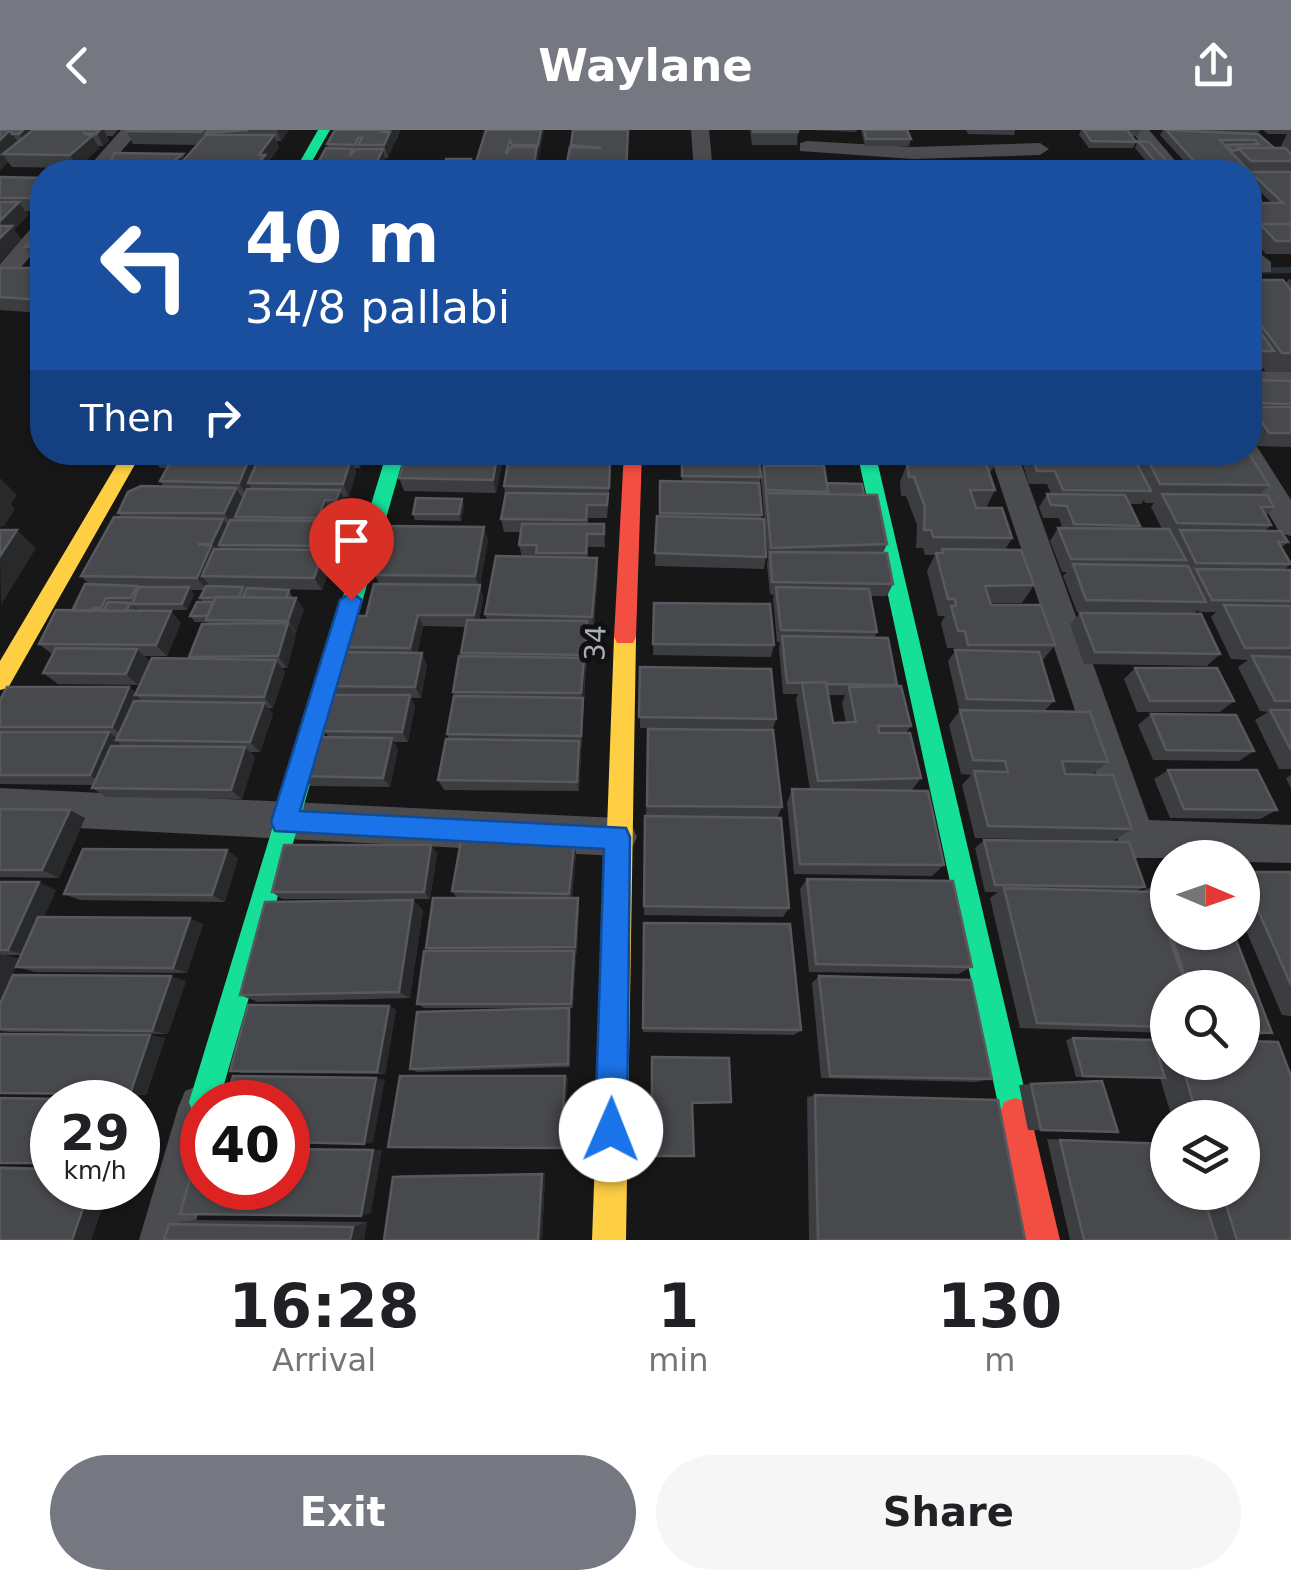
<!DOCTYPE html>
<style>
:root{--surface:#fff;--page:#f6f6f6;--text:#202124;--muted:#757577;--accent:#757880}
body{margin:0;font-family:"DejaVu Sans",sans-serif;background:var(--page);color:var(--text);height:100vh;display:flex;flex-direction:column;font-size:38px;white-space:nowrap}
*{box-sizing:border-box;margin:0}
p{font-size:32px;color:var(--muted)}
.icon{flex:none;width:55px;height:55px;fill:none;stroke:currentColor;stroke-width:2;stroke-linecap:round;stroke-linejoin:round}
.map{position:relative;height:1110px;overflow:hidden}
.details{display:flex;flex-direction:column;background:var(--surface);flex:1}
.details>*{flex:none}
.guide{position:absolute;left:30px;top:30px;width:1232px;height:305px;border-radius:40px;box-shadow:0 2px 8px #0004;background:#1a4fa0;color:#fff;overflow:hidden}
.needle{width:65px;rotate:92deg}
.fabs{position:absolute;left:1150px;top:710px;display:grid;gap:20px}
.fabs a{display:grid;place-items:center;width:110px;height:110px;border-radius:50%;background:var(--surface);box-shadow:0 2px 8px #0004;font-size:50px}
.speed{position:absolute;left:30px;top:950px;display:flex;gap:20px;font-size:50px;font-weight:700;text-align:center}
.speed>*{display:grid;place-content:center;width:130px;height:130px;border-radius:50%;background:var(--surface);box-shadow:0 2px 8px #0004;line-height:1}
.speed small{font-size:25px;font-weight:400}
.speed .limit{border:15px solid #d22;background:#fff;color:#111}
.pin{position:absolute;display:grid;place-items:center;width:85px;height:85px;color:#fff;margin:-102px -42px;border-radius:50% 50% 50% 0;rotate:-45deg;box-shadow:0 0 10px #0007}
.pin .icon{rotate:45deg}
.me{position:absolute;width:110px;margin:-55px;rotate:1deg;stroke-linejoin:round;filter:drop-shadow(0 0 8px #0008)}
.turn{display:flex;align-items:center;gap:35px;height:210px;padding:0 50px;font-size:45px}
.turn .icon{width:130px;height:130px;stroke-width:2.5}
.turn b{display:block;font-size:70px;line-height:85px}
.then{display:flex;align-items:center;height:95px;padding:0 50px;background:#0003;gap:20px;font-size:38px}
.eta{display:flex;justify-content:space-evenly;align-items:center;height:170px;text-align:center}
.eta b{font-size:60px;font-weight:800;line-height:70px}
.button{display:flex;gap:20px;margin-top:auto;padding:20px 50px}
.button a{flex:1;height:115px;border-radius:60px;background:var(--accent);color:#fff;font-size:40px;font-weight:800;line-height:115px;text-align:center}
.button a+a{background:var(--page);color:var(--text)}
header{display:flex;justify-content:space-between;align-items:center;height:130px;padding:0 50px;background:var(--accent);color:#fff;font-size:45px;font-weight:800}
.map>svg:first-child{display:block}
</style>
<header><svg class="icon" aria-label="back" viewBox="0 0 24 24"><path d="M15 5l-7 7 7 7"/></svg>Waylane<svg class="icon" aria-label="share" viewBox="0 0 24 24"><path d="M12 15V3M7 8l5-5 5 5M5 13v7h14v-7"/></svg></header>
<div class="map">
<svg width="1291" height="1110" viewBox="0 0 1291 1110">
<rect width="100%" height="100%" fill="#171717"/>
<g fill="none" stroke-linecap="round" stroke-linejoin="round">
<path stroke="#2a3239" stroke-width="6" d="M1250,141L1291,140"/>
<path fill="#4b4c50" fill-rule="evenodd" d="M121,0H140L103,42H84Z
M691,0H709L713,42H694Z
M1130,0H1149L1185,42H1166Z
M807,11L913,17L1040,13L1049,19L1040,25L913,29L800,21V13Z
M42,94V113L10,150L0,151V134L34,95Z
M1250,116L1271,132V142H1255L1250,136Z
M1250,241L1291,242V258L1250,257Z
M1250,314L1256,315L1291,370V406L1280,403L1232,322H1250Z
M989,322H1017L1149,690L1291,695V733L1242,732V728H1136L1122,722Z
M0,658L617,688L631,694L637,707L631,720L617,726L0,694Z
M202,954L219,961L224,972H202L205,1058L191,1110H139L178,978L185,961Z"/>
<path fill="#16e098" fill-rule="evenodd" d="M318,0H330L306,42H294Z
M387,322H405L219,972H202V987L193,983L189,972Z
M857,322H875L1030,983L1026,994L1015,998L1004,994L1000,983Z"/>
<path fill="#ffcf43" fill-rule="evenodd" d="M124,322H142L8,558L0,560V531Z
M625,498L633,501L636,507L626,1110H592L614,507L617,501Z"/>
<path fill="#f24e42" fill-rule="evenodd" d="M624,322H642L636,507L633,513H617L614,507Z
M1015,968L1026,972L1030,983L1060,1110H1026L1000,983L1004,972Z"/>
</g>
<path fill="#3c3d40" fill-rule="evenodd" d="M0,0H118L113,6H107L109,10L103,16H98L99,18L78,38L12,37L8,32L0,40Z
M128,0H289L281,11H277L279,18L268,32L270,38L267,42H99L185,29L198,15L133,14L127,1Z
M750,0H798L797,15H752Z
M812,0H857L856,2Z
M861,0H907L911,9L909,16H865Z
M966,0H1015L1014,5L968,4Z
M1081,0H1141L1138,6H1132L1136,12L1133,18H1089L1079,5Z
M1163,0H1260L1258,4L1274,18H1280L1287,4H1268L1263,0H1291V124H1266L1251,107L1250,73H1272L1257,59L1253,65H1250V42H1194L1160,5Z
M400,1L395,13H393L388,28H385L386,32L381,42H313L329,18L327,14Z
M1138,11L1172,37L1171,39L1179,42H1155L1135,18Z
M0,47L42,48V82L26,81L28,85L14,100L21,109L0,132Z
M42,97V130H34L25,117Z
M1250,118L1258,125L1254,132H1250Z
M0,138H42V183L0,180Z
M1289,149H1291V242H1266L1262,237L1259,241H1250V150L1285,154Z
M1250,250L1291,251V317L1257,316L1250,304Z
M365,322L360,338H355L356,342L349,367H343L346,374L342,383H331L329,391L338,403L328,429L331,433L322,460L261,459L289,460L293,468H296L304,480L295,503L296,505L287,538H282L285,542L273,578H268L273,584L260,622H250L255,627L242,669L106,667L92,658L93,655L0,654V597L129,557L136,563L191,529L189,527L209,494L207,492H195L190,486L203,472L200,468L204,460H191L194,464L187,480H138L131,474L136,479L135,481H171L181,493L167,526H144L149,531L138,555L58,554L43,543L53,525L39,514L72,481L90,455L81,446L122,387L118,383L164,357L160,351L167,338H160L150,325Z
M612,322L607,388H588V394H604L605,417H588V428H597L598,441L594,498H588L579,661L444,660L438,650L449,609L447,604L455,566L453,562L462,526L461,523L466,497L423,496L417,523L427,535L421,568H411L415,576L408,612H394L398,619L390,657L311,656L302,646L329,607L324,601L333,567H327L319,556L340,522L337,517L366,486L379,454L375,445L488,410L480,455L483,468L479,490H487L485,484L522,427L519,415L521,402H504L501,389L505,365L504,356L513,333L512,326Z
M659,322H758L761,347L759,356L761,389L766,427L764,439L655,436L657,386H659L660,351H682V324Z
M763,322H832L831,326L818,325L820,336L827,353L864,365L887,414L883,423L893,454L887,466H870L877,502L874,508L897,556L911,596L906,603L921,648L912,660L944,735L932,746L794,744L787,673L792,659L810,660L796,569L798,564H783L779,518L780,512H777L773,469L774,465L770,464L767,434L768,428L761,349ZM828,565H845L842,573L846,593H833Z
M903,322H933L935,333H939L936,322H995L998,330L990,343L995,360L986,378L1012,408L1005,420L1034,455L1022,473H991V475L1055,515L1042,531L1054,571L1044,581L1108,632L1092,644L1132,699L1113,711L975,708L962,655L971,645L961,644L949,595L960,580H1001L959,579L948,531L955,521L954,518H947L941,493L945,486H938L927,441L935,425H925L923,418H916L917,395L906,366H901L900,352L906,336Z
M1019,322H1248L1269,355L1260,365L1274,377L1266,386L1271,395L1265,401L1288,412L1281,418L1291,434L1284,440H1291V639H1279L1255,590L1268,582L1260,581L1238,537L1248,530L1231,529L1211,487L1216,482H1199L1198,480L1194,484L1077,482L1063,446L1067,442H1062L1050,411L1058,398H1062L1059,388H1043L1039,377L1047,364H1051L1047,354H1029ZM1144,370L1145,373H1154L1151,377L1162,399L1137,398L1140,396L1129,374H1141Z
M504,325L496,363L404,361L399,348Z
M462,369L464,376L461,391L415,390L413,384Z
M654,473L774,515L771,527L653,525Z
M1080,483L1220,524L1207,536L1084,534L1070,494Z
M640,537L776,589L773,599L640,598Z
M1135,538L1234,571L1220,582H1137L1124,549Z
M1151,584L1254,621L1239,631L1153,630L1138,595Z
M648,599L782,677L777,688L789,778L783,787L644,785Z
M1168,640L1277,680L1260,689L1170,688L1154,649Z
M1291,645V658L1286,648Z
M0,679L85,688L59,748L0,747Z
M984,710L1145,757L1136,761H1142L1154,756H1168V802H1233L1272,903L1252,906H1242V858H1168V903L1020,898L990,768L998,762H985L975,718Z
M431,715L437,723L430,769H282L272,762Z
M574,715L576,723L572,768H578L579,774L577,823H575L576,826L573,878H424L417,874L430,821L426,818L457,768L452,761Z
M238,728L225,772L80,770L64,764Z
M1242,742H1291V886L1282,885L1242,791Z
M807,749L972,837L958,844L809,842L800,759Z
M0,752L56,760L44,787L203,794L187,843L35,842L16,837L21,825H5L19,829L0,873Z
M413,770L423,780L410,868L258,872L240,865Z
M644,793L801,900L794,905L643,902Z
M819,846L992,949L976,952L821,948L812,853Z
M186,851L168,904L9,902L0,901V874Z
M389,876L396,880L385,944L243,943L230,941Z
M571,882L570,937L417,942L410,939Z
M0,904L150,905L165,908L146,965L0,964Z
M1073,908L1154,912L1168,909V932H1242L1291,1110H1070L1047,1009L1168,1014V1062H1242V988H1172L1160,948L1076,947L1066,910Z
M1031,954L1102,1002L1028,1000L1019,955Z
M815,965L1025,1110H809L807,967Z
M0,1036L52,1038V1058H109L91,1110H0Z
M545,1043L542,1110L393,1047L402,1045Z
M193,1090L367,1092L364,1110H164L169,1094Z"/>
<path fill="#28292a" d="M10,0L22,19L3,24L8,32L0,40V10Z
M23,0H44L27,16L19,4Z
M96,0H104L109,10L103,16Z
M277,0H289L281,11Z
M390,0H400L388,28L380,2Z
M541,0H544L539,28L538,15Z
M274,5L279,18L268,32L270,38L267,42H253L259,25Z
M92,6L99,18L78,38L70,25Z
M537,17L539,30L536,42H532Z
M383,19L386,32L381,42H372Z
M183,24L189,37L182,42H169L170,34Z
M19,72L28,85L14,100L21,109L0,132V108L6,101L0,91Z
M252,322H265L259,323L262,329L248,353L251,357L247,366L239,353Z
M355,322H365L360,338L354,325Z
M498,322H503L504,325L496,363L493,350Z
M351,329L356,342L349,367L343,354Z
M0,348L17,365L11,374L15,379L4,396L0,397Z
M236,358L244,371L235,387L236,389L233,396L224,383Z
M340,360L346,374L342,383L336,370Z
M462,369L464,376L461,391L459,384Z
M325,370L331,383L325,401L318,388Z
M223,389L232,401L219,415L223,421L220,427L211,414Z
M331,391L338,403L330,429L323,416Z
M484,397L488,410L480,455L483,468L478,497L474,485L479,459L475,446Z
M17,400L36,418L1,475L0,426Z
M211,416L221,429L202,446L209,455L207,460L197,448Z
M324,420L331,433L322,460L314,448Z
M597,428L598,441L594,498L592,487Z
M189,457L194,464L187,480L182,474Z
M296,468L304,480L296,503L288,491Z
M171,481L181,493L167,526L156,515Z
M418,485L423,496L416,530L410,518Z
M587,491L589,503L587,537L585,525Z
M288,493L296,505L287,538L278,526Z
M137,519L149,531L138,555L126,544Z
M422,523L427,535L421,568L415,557Z
M584,528L585,539L582,616L581,606L582,573L581,563Z
M276,530L285,542L273,578L264,567Z
M129,557L141,570L125,608L112,597Z
M410,565L415,576L408,612L402,602Z
M264,573L273,584L260,622L250,612Z
M109,602L119,610H116L121,614L104,655L90,645Z
M392,608L398,619L390,657L383,648Z
M579,611L581,621L579,661L577,652Z
M245,617L255,627L242,669L231,660Z
M70,680L85,688L59,748L42,740Z
M431,715L437,723L430,769L424,762Z
M574,715L576,723L571,771L569,764Z
M227,720L238,728L225,772L212,765Z
M39,752L56,760L27,825L8,820Z
M578,768L579,774L577,823L575,817Z
M413,770L423,780L410,868L399,862Z
M190,788L203,794L187,843L173,838Z
M574,821L576,826L573,878L571,874Z
M0,824L19,829L0,873Z
M171,846L186,851L168,904L152,901Z
M389,876L396,880L385,944L377,942Z
M569,878L571,882L570,937L568,934Z
M150,905L165,908L146,965L130,964Z
M565,946L568,948L564,1017L561,1018Z
M376,948L385,950L373,1013L364,1014Z
M128,970L145,971L138,995V972H128Z
M373,1020H382L371,1083L361,1086Z
M545,1043L542,1110H538L542,1044Z
M90,1058H109L91,1110H72Z
M367,1092L364,1110H350L353,1097Z"/>
<path fill="#48494d" stroke="#57595e" stroke-width="2.5" d="M0,0H10L0,10Z
M0,0H23L19,4H12L10,0Z
M33,0H100L96,4L83,3L92,6L70,25L3,24Z
M128,0H203L201,2L127,1Z
M208,0H248L206,3Z
M335,0H390L380,2H390L384,15H358L362,8H358L355,15L327,14Z
M486,0H541L538,15H512L510,10L506,24L511,17H537L532,42H506V40H502L501,42H473Z
M573,0H628L626,42H565L570,17L601,18L571,15Z
M753,0H798V2H753Z
M864,0H907L911,9H866Z
M1084,0H1127L1136,12L1091,11Z
M1166,0L1258,4L1274,18H1238L1237,20L1232,21L1226,15L1259,14L1255,10H1220L1250,42H1291V94H1260L1257,99L1252,94H1250V73H1283L1257,48H1250V42H1204Z
M206,5H274L259,25H265L253,42L175,40Z
M1138,11L1149,12L1172,37H1160Z
M326,18L353,19L349,26L357,19H383L372,42H313Z
M1238,18H1285L1291,24V31H1251Z
M114,23L183,24L170,34H175L169,42L99,41L109,36Z
M446,29H471L468,42H442Z
M1160,39H1175L1179,42H1163Z
M173,40L248,41L171,42Z
M0,47L42,48V63L38,68H0Z
M1250,49L1257,58H1250Z
M0,72H19L0,91Z
M1260,94H1291V111H1276Z
M0,96H12L0,108Z
M42,97V117H25Z
M1250,118H1253L1258,125H1250Z
M0,138H42V154L34,166L42,156V170L0,167Z
M1250,150H1283L1291,160V223H1282L1250,181Z
M1250,188L1274,221H1250Z
M1250,250L1291,251V274L1250,273Z
M1252,277H1291V303H1269Z
M151,322H252L239,353L160,351L174,325H150Z
M260,322H355L354,325Z
M407,322H498L493,350L399,348Z
M512,322H610V332L534,331L535,326H512Z
M682,322H758L761,347L682,346Z
M763,322L818,323L820,336H764Z
M907,322H933L935,333H909Z
M945,322H995L998,330L947,329Z
M1031,322H1133L1136,328L1123,330H1135L1151,361L1063,360L1055,341H1037Z
M1144,322H1248L1269,355L1160,354Z
M259,328L351,329L343,354L248,353Z
M508,332L610,334L609,358L504,356Z
M907,333L986,334L995,360H970L976,378H1002L1012,408L933,407L931,400H924L925,377L914,347H909Z
M764,336H824L828,362L766,360Z
M660,351L759,353L762,385L660,383Z
M827,353L862,354L864,365L828,364Z
M141,356L236,358L224,383H118L128,362Z
M247,359L340,360L336,370H325L318,388L235,387Z
M506,363L608,364L607,375H587L586,390L501,389Z
M766,363L877,365L887,414L771,418Z
M1047,364L1125,365L1140,396L1074,394L1067,376L1051,375Z
M1162,364L1267,365L1274,377H1261L1271,395L1177,393Z
M416,368L462,369L459,384H413Z
M657,386L764,389L766,427L655,423Z
M114,387L223,389L211,414H198L211,416L197,448L81,446Z
M230,390L331,391L323,416L219,415Z
M522,394H604V404H587L586,423H536L537,415H519Z
M388,396L484,397L475,446L375,445Z
M1058,398L1169,399L1186,430L1071,429Z
M0,400H17L0,426Z
M1180,400L1281,401L1288,412H1278L1291,434L1196,433Z
M214,419L324,420L314,448L202,446Z
M942,419L1021,420L1034,455L985,456L991,475H1041L1055,515H968L965,501H958L951,476H956L955,469H948L936,423H943Z
M770,422L887,423L893,454L772,452Z
M496,426L597,428L592,487L485,484Z
M1073,434L1188,436L1206,472L1086,470Z
M1196,439L1291,440V471L1212,470Z
M85,454L137,456L131,468H106L101,478H92L91,481H72Z
M374,454L480,455L474,485H418L410,518L337,517L346,486H366Z
M206,456L243,457L239,467L200,468Z
M139,457H189L182,474H132Z
M776,457L869,459L877,502L781,500Z
M247,458L289,460L286,468L243,467Z
M216,467L296,468L288,491L206,490Z
M108,472L130,473L126,481H103Z
M197,472H213L207,486H190Z
M654,473L770,474L774,515L653,514Z
M1224,475L1291,476V518H1245Z
M56,480L171,481L156,515L39,514Z
M1080,483L1201,484L1220,524L1095,522Z
M467,490L587,491L585,525L461,523Z
M288,493L278,526L189,527L202,494Z
M782,506L888,508L897,555L826,554V552L787,553Z
M56,518L137,519L126,544L43,543Z
M955,520L1039,522L1054,571L967,569Z
M329,522L422,523L415,557L319,556Z
M459,526L584,528L581,563L453,562Z
M1252,526L1291,527V571H1275Z
M152,528L276,530L264,567L135,565Z
M640,537L771,539L776,589L639,587Z
M1135,538H1217L1234,571H1150Z
M826,552L833,593L856,592L849,557L901,556L911,596H878L879,603H910L921,648L818,651L802,553Z
M7,557H129L112,597H0V570Z
M333,565H410L402,602L324,601Z
M454,566L583,568L581,606L447,604Z
M134,571L264,573L250,612L116,610Z
M960,580L1090,582L1108,632L1062,631L1065,644L1113,645L1132,699L988,696L974,641L1008,642L1005,631L973,630Z
M1270,580H1291V620Z
M1151,584L1236,585L1254,621L1166,620Z
M648,599L773,600L782,677L647,676Z
M0,602H109L90,645H0Z
M313,607L392,608L383,648L302,646Z
M446,609L579,611L577,652L438,650Z
M111,616L245,617L231,660L92,658Z
M1168,640H1257L1277,680L1184,679Z
M792,659L928,661L944,735L800,734Z
M0,679L70,680L42,740H0Z
M645,686L781,688L789,778L644,776Z
M984,710L1129,712L1145,757L995,755Z
M461,711L574,715L569,764L452,761Z
M284,715H431L424,762H272Z
M83,719L227,720L212,765L64,764Z
M1242,742H1291V855L1242,744Z
M807,749L953,751L972,837L816,834Z
M0,752H39L8,820H0Z
M1154,756H1168V795Z
M1004,758L1153,762L1187,858H1168V897L1037,893Z
M433,768H578L575,817L426,818Z
M413,770L399,862L240,865L265,772Z
M38,787L190,788L173,838L16,837Z
M644,793L790,794L801,900L643,898Z
M1170,802H1233L1272,903L1242,902V858H1189Z
M424,821H574L571,874H417Z
M13,845L171,846L152,901L0,899V874Z
M819,846L971,850L992,949L830,946Z
M248,875L389,876L377,942L230,941Z
M569,878L568,934L410,939L417,882Z
M0,904L150,905L130,964L0,963Z
M1073,908L1153,910L1165,948L1083,946Z
M1242,911L1278,912L1291,946V1110H1237L1222,1062H1242V988H1198L1181,932H1242Z
M652,927L729,928L731,972L692,973L694,1026H652Z
M233,946L376,948L364,1014L288,1012V972H225Z
M400,946H565L561,1018L388,1017Z
M1102,951L1118,1002L1041,1000L1031,954Z
M815,965L998,970L1025,1110H818Z
M0,968L128,970V972H52V1033H0Z
M1060,1010L1168,1014V1062H1202L1217,1110H1084Z
M199,1017H202V1058H288V1019L373,1020L361,1086L180,1084Z
M0,1038L52,1039V1058H90L72,1110H0Z
M542,1044L538,1110H384L393,1047Z
M169,1094L353,1097L350,1110H164Z"/>
<path fill="#1a73e8" stroke="#114b97" stroke-width="2.5" d="M351,462L362,470L300,681L626,698L630,707L627,1000L622,1011L611,1016L600,1011L595,1000L604,719L275,701L271,692L340,470Z"/>
<g text-anchor="middle" stroke-width="10" stroke-linejoin="round" paint-order="stroke">
<g font-size="28" fill="#a8adb8" stroke="#111113">
<text transform="translate(595 513) rotate(-88)" y="10">34</text>
</g>
</g>
</svg>
<div class="fabs">
<a><svg class="needle" viewBox="-14 -14 28 28"><path d="M0-13l5 13h-10z" fill="#e53935"/><path d="M0 13l5-13h-10z" fill="#757577"/></svg></a>
<a><svg class="icon" aria-label="search" viewBox="0 0 24 24"><circle cx="10" cy="10" r="6"/><path d="M15 15l6 6"/></svg></a>
<a><svg class="icon" aria-label="layers" viewBox="0 0 24 24"><path d="M12 4l9 5-9 5-9-5zM3 14l9 5 9-5"/></svg></a>
</div>
<div class="speed"><div>29<small>km/h</small></div><div class="limit">40</div></div>
<div class="pin" style="left:351px;top:470px;background:#d93025"><svg class="icon" aria-label="arrive" viewBox="0 0 24 24"><path d="M6 21V4h12l-3 4 3 4H6"/></svg></div>
<svg class="me" style="left:611px;top:1000px" viewBox="-20 -20 40 40"><circle r="19" fill="#fff"/><path d="M0-13L10 11 0 6-10 11z" fill="#1a73e8"/></svg>
<div class="guide">
<div class="turn"><svg class="icon" aria-label="left" viewBox="0 0 24 24"><path d="M17 20v-9H6M10 6l-5 5 5 5"/></svg><div><b>40 m</b>34/8 pallabi</div></div>
<div class="then">Then<svg class="icon" aria-label="right" viewBox="0 0 24 24"><path d="M7 20v-9h11M14 6l5 5-5 5"/></svg></div>
</div>
</div>
<section class="details">
<div class="eta">
<div><b>16:28</b><p>Arrival</p></div>
<div><b>1</b><p>min</p></div>
<div><b>130</b><p>m</p></div>
</div>
<div class="button"><a>Exit</a><a>Share</a></div>
</section>
